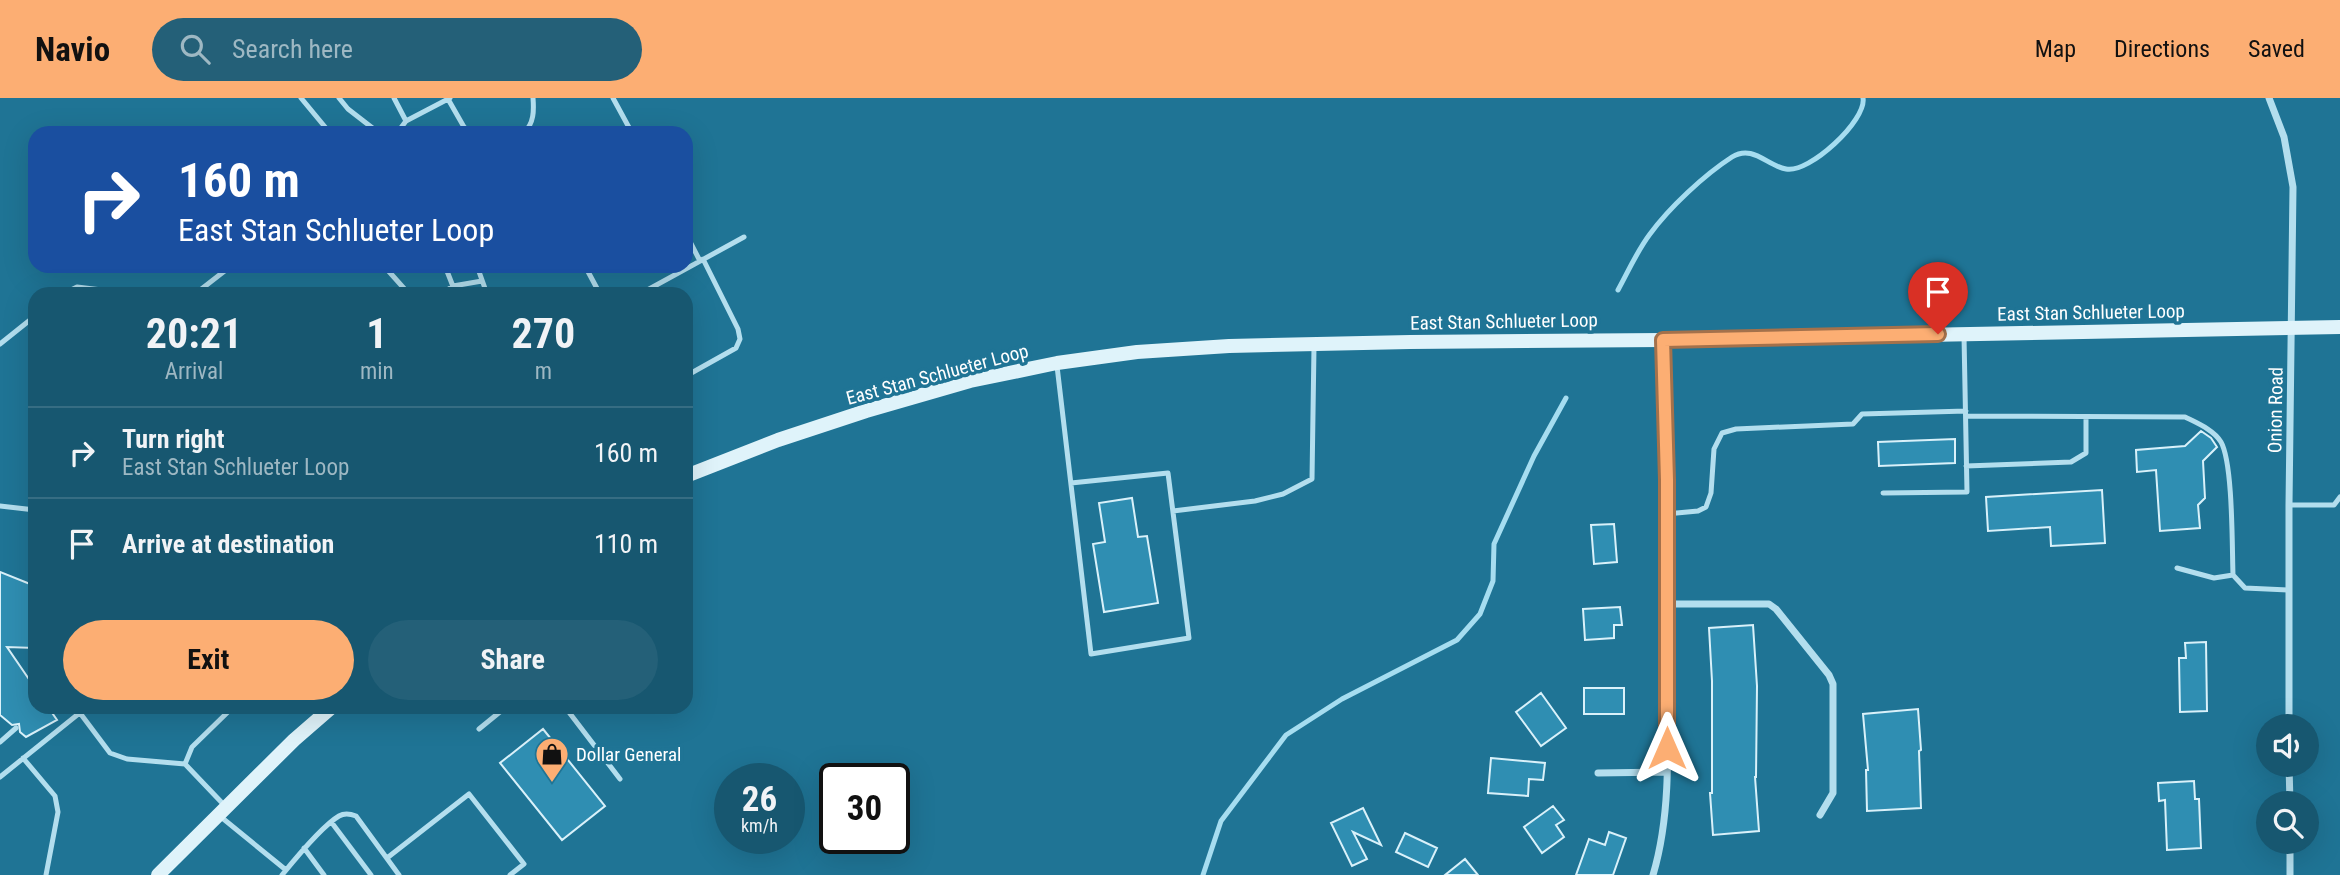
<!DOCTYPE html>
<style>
:root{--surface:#175770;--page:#246078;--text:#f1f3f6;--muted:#9eb8c3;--line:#366d83;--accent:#fcae73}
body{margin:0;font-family:"Roboto Condensed",sans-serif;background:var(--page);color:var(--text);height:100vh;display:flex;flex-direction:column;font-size:26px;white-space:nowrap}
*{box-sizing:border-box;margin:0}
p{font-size:23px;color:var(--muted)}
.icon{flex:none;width:38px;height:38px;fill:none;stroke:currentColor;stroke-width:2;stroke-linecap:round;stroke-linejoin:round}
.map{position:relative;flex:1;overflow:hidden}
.drawer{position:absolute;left:28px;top:189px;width:665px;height:427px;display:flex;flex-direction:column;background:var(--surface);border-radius:21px;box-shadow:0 7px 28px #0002}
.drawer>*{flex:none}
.guide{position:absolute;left:28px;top:28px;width:665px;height:147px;border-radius:21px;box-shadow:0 7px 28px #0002;background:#1a4fa0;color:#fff;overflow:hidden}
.tools{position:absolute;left:2256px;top:616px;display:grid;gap:14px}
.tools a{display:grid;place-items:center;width:63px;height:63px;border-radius:50%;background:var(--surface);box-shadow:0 7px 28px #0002;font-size:35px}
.speed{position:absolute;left:714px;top:665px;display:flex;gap:14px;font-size:35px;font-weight:700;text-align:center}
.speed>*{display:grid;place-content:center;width:91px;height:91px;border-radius:50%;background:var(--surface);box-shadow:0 7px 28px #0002;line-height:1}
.speed small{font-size:18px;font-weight:400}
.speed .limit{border:4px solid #111;border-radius:10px;background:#fff;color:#111}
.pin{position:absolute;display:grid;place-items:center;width:60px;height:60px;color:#fff;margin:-72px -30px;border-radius:50% 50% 50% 0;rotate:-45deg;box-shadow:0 0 7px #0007}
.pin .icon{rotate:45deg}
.me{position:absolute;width:77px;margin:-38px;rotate:0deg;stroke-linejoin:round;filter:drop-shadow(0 0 5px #0008)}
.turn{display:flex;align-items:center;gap:24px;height:147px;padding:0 35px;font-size:32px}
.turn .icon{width:91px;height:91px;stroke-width:2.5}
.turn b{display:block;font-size:49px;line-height:60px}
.eta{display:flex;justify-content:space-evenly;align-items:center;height:119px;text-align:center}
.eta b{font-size:42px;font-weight:700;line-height:49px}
.cta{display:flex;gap:14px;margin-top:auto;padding:14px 35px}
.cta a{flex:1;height:80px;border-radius:42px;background:var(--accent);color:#111;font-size:28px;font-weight:700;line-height:80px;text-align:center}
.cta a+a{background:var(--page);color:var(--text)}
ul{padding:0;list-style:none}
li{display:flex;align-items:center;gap:21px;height:91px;padding:0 35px;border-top:2px solid var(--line)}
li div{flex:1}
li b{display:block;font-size:26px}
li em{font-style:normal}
header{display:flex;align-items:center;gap:42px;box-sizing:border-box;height:98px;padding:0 35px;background:var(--accent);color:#111}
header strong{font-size:33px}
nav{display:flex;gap:38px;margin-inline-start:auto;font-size:24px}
.search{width:490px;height:63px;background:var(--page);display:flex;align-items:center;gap:18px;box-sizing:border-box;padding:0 24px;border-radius:38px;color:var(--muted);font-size:26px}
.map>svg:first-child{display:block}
</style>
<header>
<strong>Navio</strong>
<div class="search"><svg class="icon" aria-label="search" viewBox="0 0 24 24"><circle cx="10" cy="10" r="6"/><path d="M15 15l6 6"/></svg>Search here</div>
<nav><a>Map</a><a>Directions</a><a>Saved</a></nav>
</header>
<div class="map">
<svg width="2340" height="777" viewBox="0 0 2340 777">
<rect width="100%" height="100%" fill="#1f7495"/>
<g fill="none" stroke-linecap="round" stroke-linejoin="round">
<path stroke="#a6ddf0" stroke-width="5" d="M1618,192C1628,174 1637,153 1650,136C1669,110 1704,77 1732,59C1753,46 1767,68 1786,71C1809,76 1867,22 1863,0
M1203,777L1221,723L1286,637L1342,601L1457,542L1480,516L1493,483L1494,446L1534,358L1566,300"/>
</g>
<path fill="#2f8eb2" stroke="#d9f1fa" stroke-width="2" d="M2201,333L2211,340L2217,349L2203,363L2205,400L2198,407L2200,430L2160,433L2156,372L2137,374L2136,352L2185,348Z
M1955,341V365L1879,368L1878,344Z
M2102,392L2105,445L2051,448L2050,429L1988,433L1986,399Z
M1132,400L1138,439L1147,438L1158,505L1104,514L1093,446L1105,444L1099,405Z
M1614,426L1617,464L1594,466L1591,427Z
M0,474L35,488V550L7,549L35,590V609H48L57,622L26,639L20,634L19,626L12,627L0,617Z
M1620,509L1622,527H1614V540L1585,542L1583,511Z
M1753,527L1757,588L1756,679H1755L1759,733L1713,737L1710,695H1712V583L1709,530Z
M2206,544L2207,613L2180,614L2179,560H2186L2185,545Z
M1584,590H1624V616H1584Z
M1541,595L1566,630L1541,648L1516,614Z
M1918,611L1921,652L1919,653L1921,710L1867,713L1866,672H1868L1863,616Z
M543,631L605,708L562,742L500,665Z
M1491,660L1545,665L1543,682L1529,681L1528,698L1488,695Z
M2194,683L2195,701H2199L2201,750L2167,752L2165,702L2159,703L2158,685Z
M1553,708L1564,722L1556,727L1564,739L1542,755L1524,729Z
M1363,710L1381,747L1353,734L1367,761L1352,768L1331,725Z
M1609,734L1626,740L1613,777H1576L1589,741L1605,747Z
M1405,735L1437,750L1428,769L1396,754Z
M1465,761L1478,777H1445Z"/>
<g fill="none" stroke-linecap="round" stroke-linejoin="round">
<path stroke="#b3deee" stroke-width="5" d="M301,0L330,35
M339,0L348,11L379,35
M394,0L406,23L450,0
M613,0L632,35
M448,1L464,29L473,35
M397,35L406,23
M524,35C534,25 534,13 533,0
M686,136L700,163
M384,168L409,196
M445,168L456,196
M477,168L487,196
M585,168L600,196
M63,196L77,189L135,196
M195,196L231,168
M441,196L453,188L482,183
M640,196L744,139
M0,246L35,218
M1057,268L1091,556L1189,540L1168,375L1071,385
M686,278L736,250L740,241L738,231L703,161
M1966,318L2185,319C2197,325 2214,332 2221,344C2233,365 2232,449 2233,477L2245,490L2289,492
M1966,368L2071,364L2086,355V319
M1883,395L1967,394L1964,238
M2289,407H2334L2340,399
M0,408L35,412
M1173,413L1255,403L1283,396L1312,381L1314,249
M1666,416L1698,413L1706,409L1711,395L1714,351L1722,335L1736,331L1853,326L1862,316L1966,313
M2177,470L2214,480L2233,477
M565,609L620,681
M80,615L110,655L127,661L185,666
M479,631L506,609
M0,644L16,630
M23,660L55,698L58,714L46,777
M0,679L87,609
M226,709L185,666L192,649L233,609
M221,719L286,772
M332,725L371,777
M304,750L324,777
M387,760L469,696L524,766L510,777
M282,777C295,761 322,728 339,718C344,715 351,716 356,718L399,777"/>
<path stroke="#b3deee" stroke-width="7" d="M2269,0L2284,39L2293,89L2289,407V628
M1666,506H1769L1776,511L1829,577L1833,586V695L1820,717
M2289,667L2290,705
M1598,675L1667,674
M2290,744V777
M1653,777C1673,710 1667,636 1666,566C1666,458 1666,350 1663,242"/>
<path stroke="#dff3fa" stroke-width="14" d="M686,378L778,342L866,313L970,283L1057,265L1137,254L1229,248L1410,244L1663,242L2340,229
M158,777L294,642L332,609"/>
</g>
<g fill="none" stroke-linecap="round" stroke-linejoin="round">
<defs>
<path id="route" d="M1667,650V382L1663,242L1938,236"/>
</defs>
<use href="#route" stroke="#a4714b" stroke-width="18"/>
<use href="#route" stroke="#fcae73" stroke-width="12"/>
</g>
<defs>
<symbol id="shop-pin" viewBox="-11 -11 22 30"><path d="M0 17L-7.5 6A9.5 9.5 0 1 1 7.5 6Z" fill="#fcae73" stroke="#1f7495"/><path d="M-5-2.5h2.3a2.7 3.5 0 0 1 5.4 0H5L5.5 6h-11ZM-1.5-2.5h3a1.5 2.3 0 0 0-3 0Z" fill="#111"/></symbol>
</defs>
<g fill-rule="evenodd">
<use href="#shop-pin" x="533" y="637" width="38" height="52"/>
</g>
<g text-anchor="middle" stroke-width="7" stroke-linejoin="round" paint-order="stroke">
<g font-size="19" fill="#fff" stroke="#1f7495">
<text transform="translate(2091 214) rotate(-1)" y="7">East Stan Schlueter Loop</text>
<text transform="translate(1504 223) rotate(-1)" y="7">East Stan Schlueter Loop</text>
<text transform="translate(937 276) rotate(-15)" y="7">East Stan Schlueter Loop</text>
<text transform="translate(2275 312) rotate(-89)" y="7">Onion Road</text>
</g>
<g font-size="19" fill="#fff" stroke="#1f7495" text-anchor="start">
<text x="576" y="663">Dollar General</text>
</g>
</g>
</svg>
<div class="tools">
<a><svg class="icon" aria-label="sound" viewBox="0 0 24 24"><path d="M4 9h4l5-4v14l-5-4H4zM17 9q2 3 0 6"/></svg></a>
<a><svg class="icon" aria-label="search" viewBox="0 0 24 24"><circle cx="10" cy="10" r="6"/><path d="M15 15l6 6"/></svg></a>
</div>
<div class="speed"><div>26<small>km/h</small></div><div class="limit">30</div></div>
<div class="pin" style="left:1938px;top:236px;background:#d93025"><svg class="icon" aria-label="arrive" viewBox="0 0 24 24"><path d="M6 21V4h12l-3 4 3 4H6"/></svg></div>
<svg class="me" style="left:1667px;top:650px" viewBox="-20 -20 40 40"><path d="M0-17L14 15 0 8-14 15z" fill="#fcae73" stroke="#fff" stroke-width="4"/></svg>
<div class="guide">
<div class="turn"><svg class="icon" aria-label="right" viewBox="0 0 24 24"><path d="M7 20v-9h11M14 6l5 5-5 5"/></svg><div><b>160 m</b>East Stan Schlueter Loop</div></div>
</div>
<section class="drawer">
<div class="eta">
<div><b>20:21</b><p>Arrival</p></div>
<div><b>1</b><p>min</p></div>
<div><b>270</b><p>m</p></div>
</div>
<ul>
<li><svg class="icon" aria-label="right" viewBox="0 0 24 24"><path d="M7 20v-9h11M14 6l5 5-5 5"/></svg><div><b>Turn right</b><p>East Stan Schlueter Loop</p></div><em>160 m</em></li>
<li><svg class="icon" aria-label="arrive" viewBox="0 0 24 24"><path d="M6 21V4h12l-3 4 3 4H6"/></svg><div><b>Arrive at destination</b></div><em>110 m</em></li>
</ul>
<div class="cta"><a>Exit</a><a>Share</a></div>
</section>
</div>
